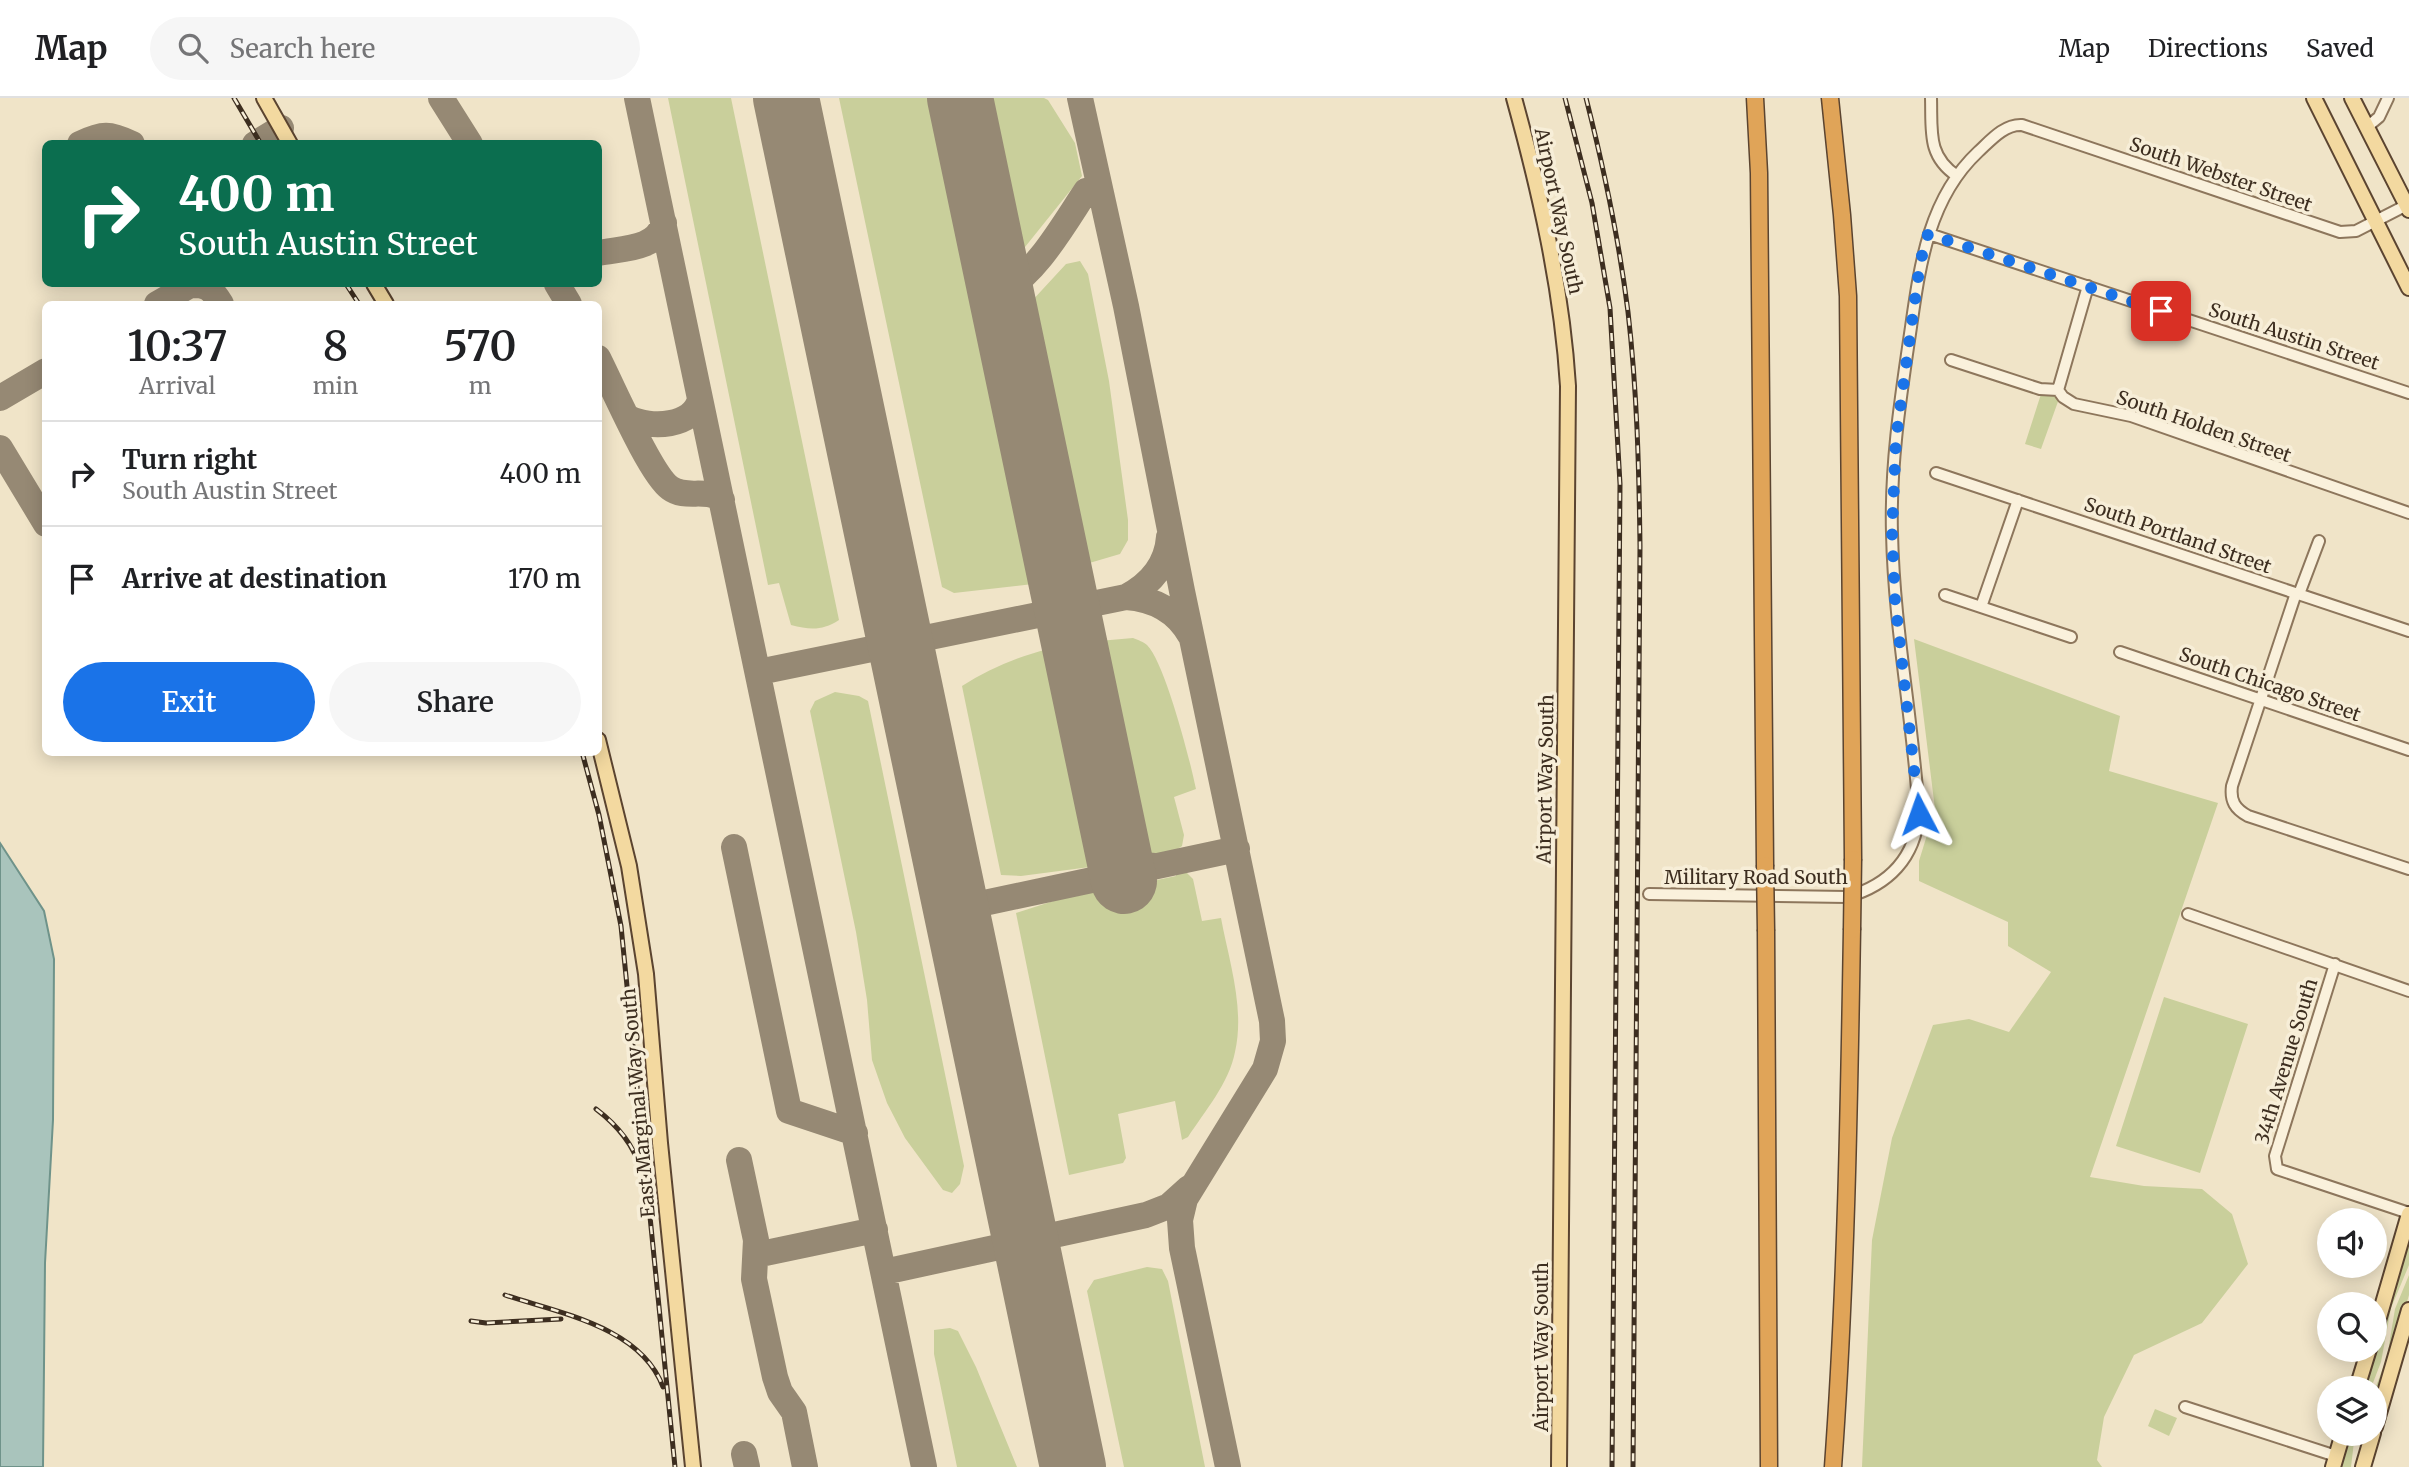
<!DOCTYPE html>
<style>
:root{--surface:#fff;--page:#f6f6f6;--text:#202124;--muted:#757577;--line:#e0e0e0;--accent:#1a73e8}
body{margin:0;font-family:Merriweather,serif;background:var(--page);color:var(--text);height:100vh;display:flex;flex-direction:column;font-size:26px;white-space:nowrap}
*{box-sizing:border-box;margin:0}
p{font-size:23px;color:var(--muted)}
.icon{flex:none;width:38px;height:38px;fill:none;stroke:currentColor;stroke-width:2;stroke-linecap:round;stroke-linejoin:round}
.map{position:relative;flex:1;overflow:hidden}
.sheet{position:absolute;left:42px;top:203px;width:560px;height:455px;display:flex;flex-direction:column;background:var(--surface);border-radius:10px;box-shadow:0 4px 18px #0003}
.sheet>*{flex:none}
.top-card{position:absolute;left:42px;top:42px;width:560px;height:147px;border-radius:10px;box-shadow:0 4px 18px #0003;background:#0b6e4f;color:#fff;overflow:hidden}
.fabs{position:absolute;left:2317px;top:1110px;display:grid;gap:14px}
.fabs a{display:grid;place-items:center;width:70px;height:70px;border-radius:50%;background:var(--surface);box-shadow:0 4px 18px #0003;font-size:35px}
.pin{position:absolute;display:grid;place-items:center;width:60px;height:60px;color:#fff;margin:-30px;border-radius:14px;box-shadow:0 4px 10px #0006}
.me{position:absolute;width:77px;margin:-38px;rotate:356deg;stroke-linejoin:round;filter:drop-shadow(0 0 5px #0008)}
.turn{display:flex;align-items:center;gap:24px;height:147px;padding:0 21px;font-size:32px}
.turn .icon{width:91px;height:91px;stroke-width:2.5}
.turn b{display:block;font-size:49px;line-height:60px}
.eta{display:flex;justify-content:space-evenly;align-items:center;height:119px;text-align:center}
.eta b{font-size:42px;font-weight:600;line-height:49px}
.action{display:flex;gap:14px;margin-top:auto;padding:14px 21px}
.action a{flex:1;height:80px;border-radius:42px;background:var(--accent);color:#fff;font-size:28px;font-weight:600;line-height:80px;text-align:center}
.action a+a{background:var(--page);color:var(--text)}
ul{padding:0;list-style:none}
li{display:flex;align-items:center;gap:21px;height:105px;padding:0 21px;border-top:2px solid var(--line)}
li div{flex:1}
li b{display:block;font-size:26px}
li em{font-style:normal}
header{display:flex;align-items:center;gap:42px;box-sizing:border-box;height:98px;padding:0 35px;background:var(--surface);border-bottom:2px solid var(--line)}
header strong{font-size:33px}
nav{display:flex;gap:38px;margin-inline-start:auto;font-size:24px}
.search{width:490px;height:63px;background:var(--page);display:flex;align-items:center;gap:18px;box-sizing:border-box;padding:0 24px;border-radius:38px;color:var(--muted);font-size:26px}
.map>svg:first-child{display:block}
</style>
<header>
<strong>Map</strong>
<div class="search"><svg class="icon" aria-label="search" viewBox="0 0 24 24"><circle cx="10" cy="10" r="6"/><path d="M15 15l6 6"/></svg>Search here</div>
<nav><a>Map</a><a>Directions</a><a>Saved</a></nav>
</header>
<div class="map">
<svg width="2409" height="1369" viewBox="0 0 2409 1369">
<rect width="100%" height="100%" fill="#f0e4c8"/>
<path fill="#c9cf9b" d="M668,0H731L839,522C822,533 810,532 791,527L779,485L768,487Z
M839,0H932L1033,486L954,495L942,489Z
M990,0H1044L1048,2L1075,45L1082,78L1021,154Z
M1080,163L1088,176L1109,283L1128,422V442L1120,456L1086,466L1030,205L1066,166Z
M2049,295L2060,298L2041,351L2025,346L2041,296Z
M1133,540C1138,542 1144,544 1147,547C1165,565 1190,662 1196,691L1174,699L1184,737L1182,748L1175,753L1147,758L1140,747L1099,543Z
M1914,541L2120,618L2109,673L2218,705L2090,1079L2144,1088L2202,1091L2232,1116L2248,1166L2202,1225L2134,1257L2104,1319L2097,1362L2102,1369H1862L1872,1142L1892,1040L1933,927L1969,921L2009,934L2051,874L2008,848V824L1919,783V763L1935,711Z
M1048,551L1090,755V769L1021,778L1001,777L962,588C989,571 1017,559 1048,551Z
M835,594L859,598L868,603L964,1068L960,1086L952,1095L943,1092L905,1040L887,1005L872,962L867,902L856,834L810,613L815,603Z
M1176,773L1187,775L1193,781L1202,823L1221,820C1229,863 1245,910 1235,954C1229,985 1205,1013 1188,1039L1182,1042L1175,1003L1118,1016L1126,1060L1123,1065L1069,1077L1016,815L1094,790L1097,797L1157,785V782L1176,778Z
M2164,899L2248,926L2200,1075L2116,1048Z
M2409,1136V1167L2391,1210L2381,1264L2371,1290H2364Z
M1147,1169L1162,1171L1168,1183L1205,1369H1124L1087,1193L1094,1182Z
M2409,1177V1197L2375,1312V1291L2387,1259L2395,1211Z
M950,1230L958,1233L976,1269L1017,1369H957L934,1256V1232Z
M2155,1311L2177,1320L2169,1338L2148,1328Z
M2350,1335H2355L2351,1369H2340Z"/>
<path fill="#a9c4bc" stroke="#6f938a" stroke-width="2" d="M0,745L44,813L54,861L53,1022L45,1165L43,1369H0Z"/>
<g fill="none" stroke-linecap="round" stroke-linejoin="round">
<path stroke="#968974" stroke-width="26" d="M441,0L470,46
M637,0L924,1369
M1080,0L1126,208L1182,493L1272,923L1273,943L1265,971L1185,1101L1180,1122L1182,1150L1228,1369
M80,46C102,35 110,35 132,46
M255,46L281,30
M598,155C623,150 656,152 664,125
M557,186L569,206
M189,187C208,186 212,191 221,206
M1001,192C1033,182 1067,121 1086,93L1099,90
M157,206L192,186
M598,260C612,287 650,376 670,390C686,402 706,389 722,402
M0,300L46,273
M629,320C650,331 694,329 700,301
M0,350L46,426
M1126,499C1154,501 1176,512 1190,537
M759,574L1126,499C1151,486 1167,467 1169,439
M1115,738C1124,758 1132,767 1155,768
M734,749L789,1013L855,1035
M956,811L1237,751
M739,1062L756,1142L754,1181L775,1279L780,1294L794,1314L805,1369
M756,1157L875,1132
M884,1174L1146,1117L1169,1108L1189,1090
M744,1356L747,1369"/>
<path stroke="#968974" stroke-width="66" d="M786,0L1073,1369
M960,0L1124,783"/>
<defs>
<path id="minor" d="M1931,0C1932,33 1927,58 1957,78
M2367,29L2379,19L2388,0
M1929,136L2409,295
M1951,262L2040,291L2058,292L2063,299L2074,306L2131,318L2409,415
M2058,292L2088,188
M1936,375L2409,533
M2296,495L2232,688C2230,703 2235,711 2248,718L2409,771
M2299,496L2319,443
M1945,497L2071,539
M1981,509L2018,402
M2120,554L2409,652
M1649,796L1847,799C1889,787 1915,760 1919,716C1913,622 1894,530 1892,435C1890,366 1901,297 1911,229C1920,166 1929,100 1978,54C1990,43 2004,26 2022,27L2340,134L2356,133L2407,107
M2188,816L2409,893
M2335,866L2275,1058L2277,1071L2409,1115
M2185,1309L2336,1358"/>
<path id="major" d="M264,0L290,46
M1514,0C1540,94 1562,191 1568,288L1559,1369
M2314,0L2409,190
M2352,0L2409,112
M374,186L386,206
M598,642L629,768L646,876L660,1045L693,1369
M2375,1233L2409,1116
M2357,1290L2369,1251
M2375,1329L2409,1212
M2333,1369L2343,1335
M2363,1369L2373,1335"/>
<path id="highway" d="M1755,0L1759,75L1765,767
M1830,0L1842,117L1848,198L1853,761
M1766,833L1769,1369
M1833,1369C1846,1190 1849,1011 1852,832"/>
</defs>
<use href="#minor" stroke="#8d765c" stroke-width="14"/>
<use href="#major" stroke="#5b4430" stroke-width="18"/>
<use href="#highway" stroke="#5b4430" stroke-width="19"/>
<use href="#minor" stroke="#faf1dc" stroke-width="10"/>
<use href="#major" stroke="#f3d9a0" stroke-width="14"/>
<use href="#highway" stroke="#e0a458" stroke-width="16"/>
<defs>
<path id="rail" d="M234,0L261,46
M1565,0L1592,105L1610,210L1620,386L1612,1369
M1586,0C1604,71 1619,142 1628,214C1637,292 1639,370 1640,448L1633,1369
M346,186L359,206
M582,654L599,717L621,828L675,1369
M596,1011C617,1027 633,1045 640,1070
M505,1197C559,1215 641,1229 663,1289
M471,1223L486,1225L561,1221"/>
</defs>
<use href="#rail" stroke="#3d2e20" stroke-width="5"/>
<use href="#rail" stroke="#f7eed8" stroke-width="2.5" stroke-dasharray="8" stroke-linecap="butt"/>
<defs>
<path id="highway-bridge" d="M1765,767L1766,833
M1852,832L1853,761"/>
</defs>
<use href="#highway-bridge" stroke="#5b4430" stroke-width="19" stroke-linecap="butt"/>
<use href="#highway-bridge" stroke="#e0a458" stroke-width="16"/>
</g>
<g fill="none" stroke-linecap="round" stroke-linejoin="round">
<path stroke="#1a73e8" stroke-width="12" stroke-dasharray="0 21.6" d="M1919,716L1895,502L1892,434L1896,341L1920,165L1928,136L2161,213"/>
</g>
<g text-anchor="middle" stroke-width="7" stroke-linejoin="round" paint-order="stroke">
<g font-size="19" fill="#3d2e20" stroke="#f7eed8">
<text transform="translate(2221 76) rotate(19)" y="7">South Webster Street</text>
<text transform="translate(1559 113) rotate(78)" y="7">Airport Way South</text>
<text transform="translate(2294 238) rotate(18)" y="7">South Austin Street</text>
<text transform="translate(2204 328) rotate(19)" y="7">South Holden Street</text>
<text transform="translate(2178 437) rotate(19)" y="7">South Portland Street</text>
<text transform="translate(2270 586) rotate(19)" y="7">South Chicago Street</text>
<text transform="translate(1545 681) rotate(-89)" y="7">Airport Way South</text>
<text x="1756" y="786">Military Road South</text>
<text transform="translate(2286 963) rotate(-73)" y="7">34th Avenue South</text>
<text transform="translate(638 1005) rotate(-95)" y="7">East Marginal Way South</text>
<text transform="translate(1541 1249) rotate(-90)" y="7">Airport Way South</text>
</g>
</g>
</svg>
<div class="fabs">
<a><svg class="icon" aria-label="sound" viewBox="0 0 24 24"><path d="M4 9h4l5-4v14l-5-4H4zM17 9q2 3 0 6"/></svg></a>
<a><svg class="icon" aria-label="search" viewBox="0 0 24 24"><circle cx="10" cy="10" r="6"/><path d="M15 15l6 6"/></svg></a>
<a><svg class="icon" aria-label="layers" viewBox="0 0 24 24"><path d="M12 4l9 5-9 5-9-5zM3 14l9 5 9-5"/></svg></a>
</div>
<div class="pin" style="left:2161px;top:213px;background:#d93025"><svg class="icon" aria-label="arrive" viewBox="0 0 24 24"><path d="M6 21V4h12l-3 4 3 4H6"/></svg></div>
<svg class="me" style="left:1919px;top:716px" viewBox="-20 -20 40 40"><path d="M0-17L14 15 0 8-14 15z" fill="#1a73e8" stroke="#fff" stroke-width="4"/></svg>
<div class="top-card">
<div class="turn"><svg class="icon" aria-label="right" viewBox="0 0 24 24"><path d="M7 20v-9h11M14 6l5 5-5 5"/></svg><div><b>400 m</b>South Austin Street</div></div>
</div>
<section class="sheet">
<div class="eta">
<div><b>10:37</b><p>Arrival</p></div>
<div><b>8</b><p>min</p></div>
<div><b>570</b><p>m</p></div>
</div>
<ul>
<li><svg class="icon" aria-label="right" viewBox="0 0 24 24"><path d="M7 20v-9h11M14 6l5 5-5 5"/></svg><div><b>Turn right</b><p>South Austin Street</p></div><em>400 m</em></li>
<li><svg class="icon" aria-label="arrive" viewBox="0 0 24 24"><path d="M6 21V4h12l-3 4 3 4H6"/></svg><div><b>Arrive at destination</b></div><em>170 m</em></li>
</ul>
<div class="action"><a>Exit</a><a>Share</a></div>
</section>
</div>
